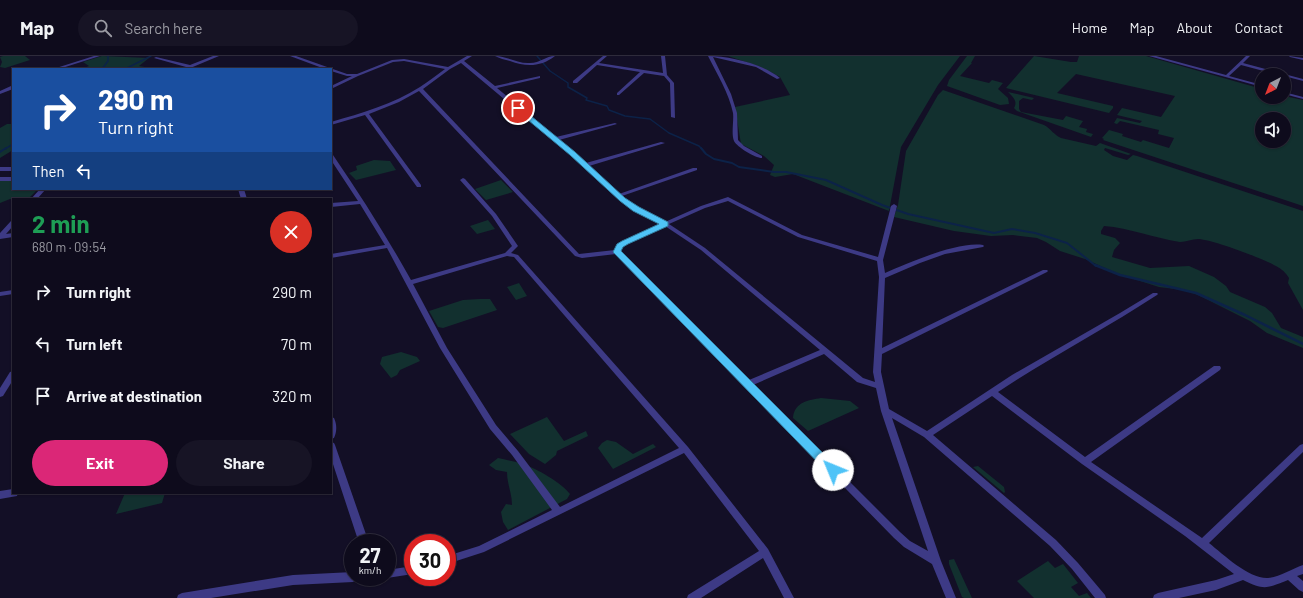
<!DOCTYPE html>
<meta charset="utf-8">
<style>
:root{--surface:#0e0b1c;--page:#171425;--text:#f1f3f6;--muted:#9b9ba3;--line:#2e2b3b;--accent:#db2777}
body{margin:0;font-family:Barlow,sans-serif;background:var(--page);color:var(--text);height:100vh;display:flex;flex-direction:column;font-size:15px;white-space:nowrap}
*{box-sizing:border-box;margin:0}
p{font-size:13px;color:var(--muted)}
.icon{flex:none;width:22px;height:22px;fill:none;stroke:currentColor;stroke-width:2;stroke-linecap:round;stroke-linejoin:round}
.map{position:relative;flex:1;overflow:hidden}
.details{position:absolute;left:12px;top:142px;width:320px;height:296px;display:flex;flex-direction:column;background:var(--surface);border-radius:0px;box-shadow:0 1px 3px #0004,0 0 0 1px var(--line)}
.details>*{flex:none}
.hud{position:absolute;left:12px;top:12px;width:320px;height:122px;border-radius:0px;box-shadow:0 1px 3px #0004,0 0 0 1px var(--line);background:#1a4fa0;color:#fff;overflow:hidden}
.needle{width:26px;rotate:222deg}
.tools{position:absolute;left:1255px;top:12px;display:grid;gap:8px}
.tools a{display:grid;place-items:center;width:36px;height:36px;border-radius:50%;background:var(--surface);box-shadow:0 1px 3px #0004,0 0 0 1px var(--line);font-size:20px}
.speed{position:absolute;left:344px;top:478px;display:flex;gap:8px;font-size:20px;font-weight:700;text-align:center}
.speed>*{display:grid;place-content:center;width:52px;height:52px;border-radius:50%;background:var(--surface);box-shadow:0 1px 3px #0004,0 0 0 1px var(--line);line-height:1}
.speed small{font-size:10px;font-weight:400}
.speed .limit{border:6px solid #d22;background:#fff;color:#111}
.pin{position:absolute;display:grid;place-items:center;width:34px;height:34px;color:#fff;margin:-17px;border:2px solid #fff;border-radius:50%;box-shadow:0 1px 4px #0007}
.me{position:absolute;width:44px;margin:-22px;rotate:315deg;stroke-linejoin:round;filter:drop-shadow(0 0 3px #0008)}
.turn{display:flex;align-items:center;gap:14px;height:84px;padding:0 20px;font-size:18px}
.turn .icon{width:52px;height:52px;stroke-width:2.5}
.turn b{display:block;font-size:28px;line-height:34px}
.then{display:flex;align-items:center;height:38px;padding:0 20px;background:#0003;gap:8px;font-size:15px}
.round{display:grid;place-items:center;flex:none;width:42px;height:42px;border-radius:21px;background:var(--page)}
.overview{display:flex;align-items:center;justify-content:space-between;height:68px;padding:0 20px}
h1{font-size:24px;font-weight:700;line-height:30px;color:#1e9e55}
.action{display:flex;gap:8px;margin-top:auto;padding:8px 20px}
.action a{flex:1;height:46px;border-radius:24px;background:var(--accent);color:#fff;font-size:16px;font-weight:700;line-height:46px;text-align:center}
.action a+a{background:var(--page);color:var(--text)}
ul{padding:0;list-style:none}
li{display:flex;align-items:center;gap:12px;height:52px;padding:0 20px}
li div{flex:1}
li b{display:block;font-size:15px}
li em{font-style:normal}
header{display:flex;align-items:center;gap:24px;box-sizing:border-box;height:56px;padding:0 20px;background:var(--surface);border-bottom:1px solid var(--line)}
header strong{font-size:19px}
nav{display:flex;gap:22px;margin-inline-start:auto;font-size:14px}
.search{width:280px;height:36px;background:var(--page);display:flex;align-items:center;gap:10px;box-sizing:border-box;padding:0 14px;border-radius:22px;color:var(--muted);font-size:15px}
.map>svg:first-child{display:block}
</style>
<header>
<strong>Map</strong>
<div class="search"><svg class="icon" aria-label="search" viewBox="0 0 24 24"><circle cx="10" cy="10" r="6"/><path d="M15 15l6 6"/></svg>Search here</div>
<nav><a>Home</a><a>Map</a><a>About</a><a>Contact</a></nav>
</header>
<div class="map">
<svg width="1303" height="542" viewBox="0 0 1303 542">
<rect width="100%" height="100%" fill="#130f26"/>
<path fill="#12302f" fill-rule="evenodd" d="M3,0H25L30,4L5,12L0,11L2,6L0,1Z
M102,0L149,2L139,10L157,13H81L89,10L83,6Z
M728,0H960L938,29L901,91L889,155L793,118L775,121L770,119L774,109L764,100L741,88L735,51L790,39L780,21L761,11Z
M967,0H975L971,7H972L960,20L989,27L992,24L1003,27L998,33L1008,42L1009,48L1000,49L947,30L949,24Z
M1034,0L1071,6H1077L1079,0H1146L1262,33V41H1284V40L1303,44V150L1103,84L1104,83L1102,82L1109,74L1123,78L1122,80L1141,86L1143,84L1169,92L1174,82L1158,78L1159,74L1120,65L1117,68L1114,67L1117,62L1140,67L1142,65L1117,59L1122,52L1161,61L1175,40L1076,18L1057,37L1113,50V52L1109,57L1006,32ZM1262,63H1284V85H1262Z
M943,34L1044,69C1051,73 1054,79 1061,82L1096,90L1100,87L1131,98L1128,99L1105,92L1104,94L1113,100L1127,104L1133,99L1137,100L1303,155V254L1288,227L1289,222C1286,217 1282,213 1276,210C1264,203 1211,183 1198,183C1192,183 1186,186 1180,186C1154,182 1130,172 1104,170L1101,175V178L1115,182L1120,187L1114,194L1112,201L1150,212L1189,210L1214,221L1226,230L1230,236L1265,251L1272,257L1281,272L1303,281V292L1267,277L1250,265L1198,239L1183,234L1159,231L1118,218L1085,203L1060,195L1046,186L1037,182L1013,179L991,180L954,175L894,161L898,149L906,95L938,39Z
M1008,36L1034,42L1032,44L1023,42L1019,45V53L1021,56L1063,64L1066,60L1083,65L1079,71L1087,73L1086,76L1093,78L1091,81L1017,55L1014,52C1018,45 1013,41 1008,36Z
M7,68H13V94L0,102V72Z
M374,104L390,105L396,114L356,124L349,117L357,114L356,110Z
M501,124L513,136L486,144L475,133Z
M0,125H13V133H38L29,142L10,143L0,147Z
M488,164L495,173L477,178L470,170Z
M519,227L527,240L516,244L507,231Z
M480,243H490L497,254L443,272L438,271L429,255L463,244Z
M401,296L417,301L420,305L400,314L397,319L391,322L380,308L382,301Z
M821,342L850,345L859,352L808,375L793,362C794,346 809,344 821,342Z
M547,361L564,385L586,375L588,380L557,395L556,399L545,408L529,398L510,378Z
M607,384L616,386L633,398L653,388L656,391L613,413L598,392L602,387Z
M498,402C506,404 514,405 522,408C536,412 562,427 570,438L567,443L508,474L503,466L501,456L506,448L512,449C512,437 507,428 507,416L496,414L489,409Z
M978,410L1004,431L1005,436L1004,437L973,411Z
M125,437H165L162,447L116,458Z
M954,503L972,542H964L962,541L949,508V504Z
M1048,505L1055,512L1063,508L1078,527L1071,531L1079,540L1087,537L1091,542H1034L1017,525Z"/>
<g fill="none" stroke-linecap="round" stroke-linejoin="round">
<path stroke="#0c2248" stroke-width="1.5" d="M537,0L550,15L568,27V31L587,42L586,44L607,50L609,54L625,60L650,63L669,77L699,90L702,93
M102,13L108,5V0
M120,13L127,12L151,0
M5,93L13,88"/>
<path stroke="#0c2248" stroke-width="2" d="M701,92L706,98L714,103L732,107L739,111L774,116H786L826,124L882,149L908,158L994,177L1012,173L1035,177L1067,187L1096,210
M0,96L6,92"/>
<path stroke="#0c2248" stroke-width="2.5" d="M1095,209L1120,219L1196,237L1245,259L1303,288"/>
<path fill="#3d3a85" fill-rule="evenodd" d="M94,0H100L59,13H53Z
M213,0H219L188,13H182L186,11L154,2L156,1L190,9Z
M290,0H296L347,18H357L392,4L404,3L448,11L467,0H472L464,5L495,30L540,20V22L497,32L556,81L615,67L617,68L559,84L586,107L661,86L665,87L589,110L619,138L693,112H697V114L622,140L638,152L665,166L701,150L728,141L802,179L878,201L891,150L894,148L897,150L883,204L885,217C908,207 958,185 983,189L984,190L983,191L945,198L920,207L885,222L882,292L1043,214H1047L1048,215L1047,216L882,298L881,316L889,353L927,375L1012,319L1120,257L1153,237H1157L1158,238L1157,239C1105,273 1049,302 998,336L1085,401L1214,310H1220L1221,312L1220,314L1091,406L1202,482L1300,389L1303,388V396L1209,487C1224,499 1249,523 1268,522C1277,522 1294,512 1303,509V518L1297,520L1303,525V536L1299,534L1288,524C1266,533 1264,534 1243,524L1216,534L1179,542H1153L1154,539L1158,537L1216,524L1234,518L1185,480L1082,408L992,340L933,379L1056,484L1078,507L1105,539L1106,542H1095L1072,513L1050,490L924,381L892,362L941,505L956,542H946L932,508L904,491L894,482L616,198L582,202L575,200L419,35L399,46L369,58L421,129V131H417L365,59L331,69V66C362,57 393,48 420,31C429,25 437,19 445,13L404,5L393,6L358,20L331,33V30L352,20H347L331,15V13H325ZM461,7L571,99L616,141L634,154L660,168L623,185L618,189L615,194L579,198L423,33L450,13ZM728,145L798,181L877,205L879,221L873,316L875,326L863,322L705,192L669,168L705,152ZM665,170L701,194L820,294L749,324L620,196L623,191L627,187ZM824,298L857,326L876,332L881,355L928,495L910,485L900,476L753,329Z
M495,0C507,0 518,8 530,7C540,7 546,0 555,0C541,11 526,11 510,5C505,4 499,2 495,0Z
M603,0H607L599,7L663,17L661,0H665L667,19L674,27L675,62L671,61L670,27L664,20L644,17L619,39H617V37L640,16L597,9L577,27H573V25Z
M708,0C730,0 763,8 780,22L777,23L756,11L713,1L731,38L737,57L738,84L744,90L762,100V102C755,102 737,91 734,85C731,78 734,64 733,57C729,37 717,18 708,0Z
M1149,0H1156L1226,19L1246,0H1250L1243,7L1303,23V25L1284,20V19H1279L1241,9L1229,20L1262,29V31Z
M1289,0L1303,2V4L1290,1Z
M11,30H13V33L0,38V35Z
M1284,36L1303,41V43L1284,38Z
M331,98L333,99C361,140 387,181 411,224L505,197L512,190L492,160L460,124L463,122L465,123L496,158L518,190L511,197L518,199L688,391L768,493L794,542H784L763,502L701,542H687L688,539L759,495L684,397L484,496L447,508V500L479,490L552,454L512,399L490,373L440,292L387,192L331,202V198L385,189L360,148L331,151V147L358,145L331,104ZM507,200L514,201L679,392L560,451L518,395L496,369L447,292L413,228Z
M0,111H13V115H0Z
M0,121H13V125H0Z
M40,133H46L37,143H31Z
M238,133H244L247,143H241Z
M13,164V170L6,178L13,177V181L0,183V177L11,165Z
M13,234V238L0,240V236Z
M13,315V324L3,340L0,341V332L10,316Z
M331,361L334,362C337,369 337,375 334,382L331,383Z
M331,386L334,387L335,389L369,487H359L331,402Z
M13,433V437H18L17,440L0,443V435Z
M413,510V518L387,522L383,521H387V514Z
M353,516V521H358L356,524L353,526L293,529L211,542H177L178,539L182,537L293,519Z"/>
</g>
<path fill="#4fc3f7" stroke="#337fa1" d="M516,51H520L575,96L625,142L639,151L668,166V170L628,188L623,191L621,195L837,411L838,414L837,418L833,419L829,418L613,196L617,188L622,185L659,168L633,155L620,145L570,99L516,54Z"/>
</svg>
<div class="tools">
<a><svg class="needle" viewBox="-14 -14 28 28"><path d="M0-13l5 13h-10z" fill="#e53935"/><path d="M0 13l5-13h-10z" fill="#9b9ba3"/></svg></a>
<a><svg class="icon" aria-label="sound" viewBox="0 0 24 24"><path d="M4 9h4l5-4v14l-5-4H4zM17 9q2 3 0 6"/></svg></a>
</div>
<div class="speed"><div>27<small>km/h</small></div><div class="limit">30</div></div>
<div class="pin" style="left:518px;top:52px;background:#d93025"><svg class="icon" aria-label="arrive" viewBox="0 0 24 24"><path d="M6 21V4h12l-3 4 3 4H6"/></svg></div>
<svg class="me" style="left:833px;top:414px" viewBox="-20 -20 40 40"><circle r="19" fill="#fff"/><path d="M0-13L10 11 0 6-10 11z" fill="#4fc3f7"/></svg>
<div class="hud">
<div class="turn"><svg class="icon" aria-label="right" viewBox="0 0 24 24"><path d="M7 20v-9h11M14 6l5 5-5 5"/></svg><div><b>290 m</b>Turn right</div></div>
<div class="then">Then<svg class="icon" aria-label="left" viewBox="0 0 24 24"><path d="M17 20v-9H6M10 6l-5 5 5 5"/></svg></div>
</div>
<section class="details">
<div class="overview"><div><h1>2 min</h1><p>680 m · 09:54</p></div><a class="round" style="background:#d93025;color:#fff"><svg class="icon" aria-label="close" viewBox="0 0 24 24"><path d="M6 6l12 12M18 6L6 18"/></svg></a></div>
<ul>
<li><svg class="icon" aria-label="right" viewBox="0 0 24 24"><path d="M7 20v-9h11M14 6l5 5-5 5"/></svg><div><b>Turn right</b></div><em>290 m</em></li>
<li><svg class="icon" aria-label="left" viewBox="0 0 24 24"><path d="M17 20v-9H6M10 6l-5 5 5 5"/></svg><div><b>Turn left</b></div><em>70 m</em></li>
<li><svg class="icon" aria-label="arrive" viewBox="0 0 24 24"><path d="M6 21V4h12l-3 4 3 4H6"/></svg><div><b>Arrive at destination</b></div><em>320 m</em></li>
</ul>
<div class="action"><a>Exit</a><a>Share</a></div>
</section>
</div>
